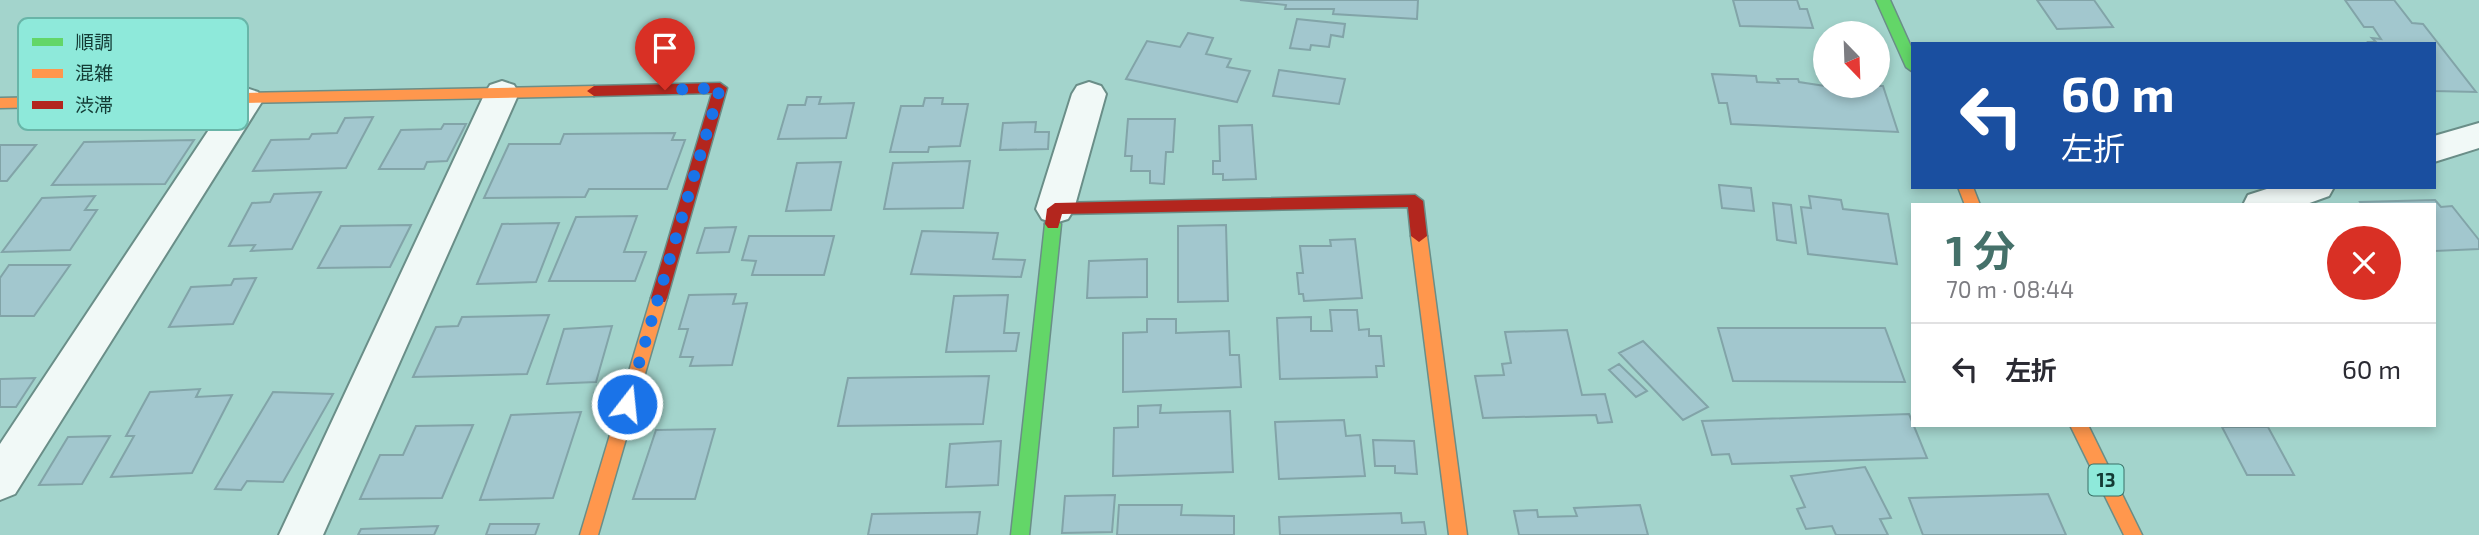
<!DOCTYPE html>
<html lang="ja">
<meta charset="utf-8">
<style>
:root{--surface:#fff;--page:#f7f7f7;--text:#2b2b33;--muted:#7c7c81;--line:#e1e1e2;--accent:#45716a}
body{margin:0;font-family:"Exo 2","Noto Sans JP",sans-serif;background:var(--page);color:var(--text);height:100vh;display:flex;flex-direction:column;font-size:26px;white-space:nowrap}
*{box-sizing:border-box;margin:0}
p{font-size:23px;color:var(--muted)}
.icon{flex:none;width:38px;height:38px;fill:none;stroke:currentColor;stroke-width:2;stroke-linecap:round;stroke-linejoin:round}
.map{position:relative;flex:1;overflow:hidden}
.details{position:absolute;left:1911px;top:203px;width:525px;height:224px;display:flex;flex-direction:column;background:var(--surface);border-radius:0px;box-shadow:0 4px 10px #0003}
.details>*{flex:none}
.banner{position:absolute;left:1911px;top:42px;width:525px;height:147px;border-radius:0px;box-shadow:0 4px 10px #0003;background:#1a4fa0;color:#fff;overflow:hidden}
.needle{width:46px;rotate:157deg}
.tools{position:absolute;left:1813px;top:21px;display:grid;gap:14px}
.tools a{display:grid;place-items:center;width:77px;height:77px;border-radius:50%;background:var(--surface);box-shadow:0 4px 10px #0003;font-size:35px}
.pin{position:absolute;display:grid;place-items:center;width:60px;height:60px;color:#fff;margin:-72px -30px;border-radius:50% 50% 50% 0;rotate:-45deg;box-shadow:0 0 7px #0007}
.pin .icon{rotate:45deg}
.me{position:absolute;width:77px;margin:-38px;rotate:16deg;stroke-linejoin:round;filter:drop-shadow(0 0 5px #0008)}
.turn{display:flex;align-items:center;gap:24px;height:147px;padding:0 35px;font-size:32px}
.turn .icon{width:91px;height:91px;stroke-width:2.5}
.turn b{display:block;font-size:49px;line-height:60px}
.round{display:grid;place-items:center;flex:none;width:74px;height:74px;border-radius:37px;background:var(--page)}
.summary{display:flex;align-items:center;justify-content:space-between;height:119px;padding:0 35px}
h1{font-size:42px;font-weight:700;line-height:52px;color:var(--accent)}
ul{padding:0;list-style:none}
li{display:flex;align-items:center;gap:21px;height:91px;padding:0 35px;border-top:2px solid var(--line)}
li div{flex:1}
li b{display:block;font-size:26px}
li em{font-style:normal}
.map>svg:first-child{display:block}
</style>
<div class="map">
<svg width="2479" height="535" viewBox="0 0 2479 535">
<rect width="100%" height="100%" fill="#a3d4cc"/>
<path fill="#a2c7ce" stroke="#82a4a8" stroke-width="2" d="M1240,0H1418L1417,19L1333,14L1334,9H1285L1286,5Z
M1733,0H1797L1800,9H1807L1813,28L1740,26Z
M2037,0H2094L2113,27L2057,29Z
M2345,0H2394L2412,23L2423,24L2476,92L2434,91V44H2369L2368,42H2376L2372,38L2381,39L2373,27H2364Z
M1297,19L1345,24L1343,37L1331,35L1329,47L1311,45L1310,50L1290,48Z
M1188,33L1213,38L1206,54L1231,59L1227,67L1250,71L1237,102L1126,79L1147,41L1180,47Z
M1279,70L1345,79L1339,104L1273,96Z
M1712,74L1756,76L1757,82L1779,83L1777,79H1798L1799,82L1825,86H1883L1898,132L1731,124L1727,103H1719Z
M807,97H821L819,104L854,103L846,138L778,139L788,105H805Z
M925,98H943L942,104H968L960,146L929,147L928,152H890L901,106H923Z
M373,117L346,168L253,171L271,140L309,139L312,134L337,133L345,118Z
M1128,119H1175L1173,152H1166L1164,184L1150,183V171H1131L1132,156H1125Z
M1036,122L1035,132H1049L1048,149L1000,150L1003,123Z
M444,124H466L447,161L427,162L424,169H379L401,130L441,129Z
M1252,125L1256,179L1223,180V174H1213V161H1220L1219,126Z
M675,133L672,140H685L667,189H589L585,197L484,198L509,144H560L564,134Z
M194,140L165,184L52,185L84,142Z
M0,145H36L7,181H0Z
M970,161L963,208L884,209L893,163Z
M841,162L831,210L786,211L797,163Z
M1719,185L1751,188L1754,211L1722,208Z
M321,192L292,249L251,251L255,245L229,246L252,203L270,202L274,194Z
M95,196L85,210H97L70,250L2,252L42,198Z
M1809,196L1841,200L1843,209L1888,214L1897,264L1808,254L1801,207L1811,208Z
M2435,200L2441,207L2452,206L2479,240V249L2435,251L2434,205H2362L2360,202Z
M1773,203L1791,205L1796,243L1777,240Z
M637,216L624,252H646L635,281H549L576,217Z
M559,223L536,282L477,284L502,224Z
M411,225L390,267L318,268L341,226Z
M1226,225L1228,301L1178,302V226Z
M736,227L729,252L697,253L705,228Z
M922,231L998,233L993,259L1025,260L1021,277L911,274Z
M749,236H834L824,275H752L756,261L742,260Z
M1355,239L1362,298L1304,301L1303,294H1299L1297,273H1303L1300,246H1331L1330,240Z
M1147,259V297L1087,298L1089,261Z
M9,265H70L34,316H0V278Z
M256,278L233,324L169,327L191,287L231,285L234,279Z
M736,294L733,304L747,303L732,365L690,366L693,357H680L688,329H679L689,295Z
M1008,295L1004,333H1019L1016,351L946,352L954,296Z
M1330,310H1357L1359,330L1369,329V336H1381L1384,366H1376L1377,377L1280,379L1277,318L1311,317V331H1332Z
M549,315L527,374L413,377L436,327L458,326L462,317Z
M1147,319H1176V333L1229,331L1230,355H1239L1241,387L1123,392V333L1147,332Z
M612,326L596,382L547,384L564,329Z
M1718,328H1885L1905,382L1733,381Z
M1567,330L1582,395L1605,394L1612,422L1598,423L1596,415L1483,418L1475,376L1504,375L1502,364L1511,363L1505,332Z
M1643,341L1708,407L1683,420L1619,353Z
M1619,364L1647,391L1636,397L1609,370Z
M989,376L983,424L838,426L848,378Z
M35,378L16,407H0V379Z
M200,389L196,397L232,395L192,473L111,477L134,436H126L150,392Z
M273,392L333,394L283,482L247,481L241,490L215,489Z
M1161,405L1160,413L1230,411L1233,472L1113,476L1114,428L1138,427V406Z
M581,412L553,498L480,500L511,415Z
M1909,414L1927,458L1732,464L1729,454L1712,455L1702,421Z
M1344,420L1346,436L1360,435L1365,476L1279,479L1275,422Z
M473,425L442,498L360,499L380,455H403L416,426Z
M2222,427H2268L2294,475H2247Z
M715,429L695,499H633L656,430Z
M110,436L82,484L39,485L68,437Z
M1373,440L1414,441L1417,474L1395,473V466H1375Z
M1001,441L998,485L946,487L950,444Z
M1865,467L1891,518L1880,519L1888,535H1836L1832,526L1806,529L1797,509L1805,507L1791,476Z
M2048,494L2066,535H1923L1909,498Z
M1115,495L1112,532L1062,533L1065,496Z
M1119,505H1182L1181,515L1234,516V535H1117Z
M1640,505L1648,535H1519L1514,511L1537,510L1538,517L1577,516L1574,508Z
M980,512L977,535H868L872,514Z
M1401,513L1402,523L1424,522L1426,535H1280L1279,517Z
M490,524H539L535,535H486Z
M438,526L434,535H358L361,529Z"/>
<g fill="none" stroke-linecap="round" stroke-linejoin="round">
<defs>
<path id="street" d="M502,81L514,85L519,93L323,535H279L485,93L490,85Z
M1089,82L1101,86L1106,94L1074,209L1068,219L1055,223L1042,219L1036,209L1072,94L1077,86Z
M246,88L258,92L263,100L15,494L0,500V444L234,92Z
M2479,123V148L2434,162V136Z
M2273,187H2334L2329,196L2304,205H2243L2248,195Z"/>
<path id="fast" d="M1876,0H1890L1913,51V72L1906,67Z
M1053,218L1061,224L1029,535H1011L1045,224Z"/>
<path id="slow" d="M594,86L601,91L594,96L0,108V98Z
M1958,187H1973L1980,205H1965Z
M1419,230L1427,236L1467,535H1449L1411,236Z
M659,292L665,294L667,298L598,535H580L651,298L653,294Z
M2070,425H2088L2142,535H2124Z"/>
<path id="jam" d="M720,83L727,88L667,298L665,302H653L651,298L712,93L594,96L587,91L594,86Z
M1415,195L1423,201L1427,236L1419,242L1411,236L1408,207L1062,214L1058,228H1048L1045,224L1047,209L1055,203Z"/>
</defs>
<use href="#street" stroke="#6a8e88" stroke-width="4"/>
<use href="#fast" stroke="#6a8e88" stroke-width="3"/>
<use href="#slow" stroke="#6a8e88" stroke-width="3"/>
<use href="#jam" stroke="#6a8e88" stroke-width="3"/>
<use href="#street" fill="#f1f9f7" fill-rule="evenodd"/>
<use href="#fast" fill="#63d668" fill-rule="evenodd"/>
<use href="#slow" fill="#ff974d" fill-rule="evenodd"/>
<use href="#jam" fill="#b3261e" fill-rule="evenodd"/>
</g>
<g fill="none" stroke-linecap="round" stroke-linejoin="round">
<path stroke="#1a73e8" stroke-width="12" stroke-dasharray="0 21.6" d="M627,404L720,88L665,90"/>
</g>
<g text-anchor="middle" stroke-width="5" stroke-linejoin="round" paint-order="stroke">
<rect fill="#8ee9da" stroke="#386f66" stroke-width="2" x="2088.5" y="464.5" width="35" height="31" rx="5"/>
<g font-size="19" font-weight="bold" fill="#133b35">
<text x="2106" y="487">13</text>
</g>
</g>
<rect x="18" y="18" width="230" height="112" rx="10" fill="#8ee9da" stroke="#69b5a8" stroke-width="2"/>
<rect x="32" y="38" width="31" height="8" fill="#63d668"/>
<rect x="32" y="69" width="31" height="9" fill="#ff974d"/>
<rect x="32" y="101" width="31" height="8" fill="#b3261e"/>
<g font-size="19" fill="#133b35">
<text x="75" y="49">順調</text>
<text x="75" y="80">混雑</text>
<text x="75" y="112">渋滞</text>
</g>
</svg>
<div class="tools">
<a><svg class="needle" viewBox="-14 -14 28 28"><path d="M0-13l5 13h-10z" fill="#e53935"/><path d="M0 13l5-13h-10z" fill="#7c7c81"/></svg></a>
</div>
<div class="pin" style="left:665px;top:90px;background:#d93025"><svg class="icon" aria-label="arrive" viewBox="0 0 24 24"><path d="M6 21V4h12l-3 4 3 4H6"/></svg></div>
<svg class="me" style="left:627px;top:404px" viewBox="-20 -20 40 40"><circle r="17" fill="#1a73e8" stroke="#fff" stroke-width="3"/><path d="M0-11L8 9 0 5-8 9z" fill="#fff"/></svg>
<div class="banner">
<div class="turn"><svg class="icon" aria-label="left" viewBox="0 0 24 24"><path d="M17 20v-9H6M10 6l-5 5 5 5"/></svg><div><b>60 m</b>左折</div></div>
</div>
<section class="details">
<div class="summary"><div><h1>1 分</h1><p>70 m · 08:44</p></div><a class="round" style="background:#d93025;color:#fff"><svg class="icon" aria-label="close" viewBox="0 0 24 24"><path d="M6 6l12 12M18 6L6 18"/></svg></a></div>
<ul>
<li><svg class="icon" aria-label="left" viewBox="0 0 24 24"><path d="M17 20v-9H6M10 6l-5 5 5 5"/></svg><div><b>左折</b></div><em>60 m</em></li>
</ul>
</section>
</div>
